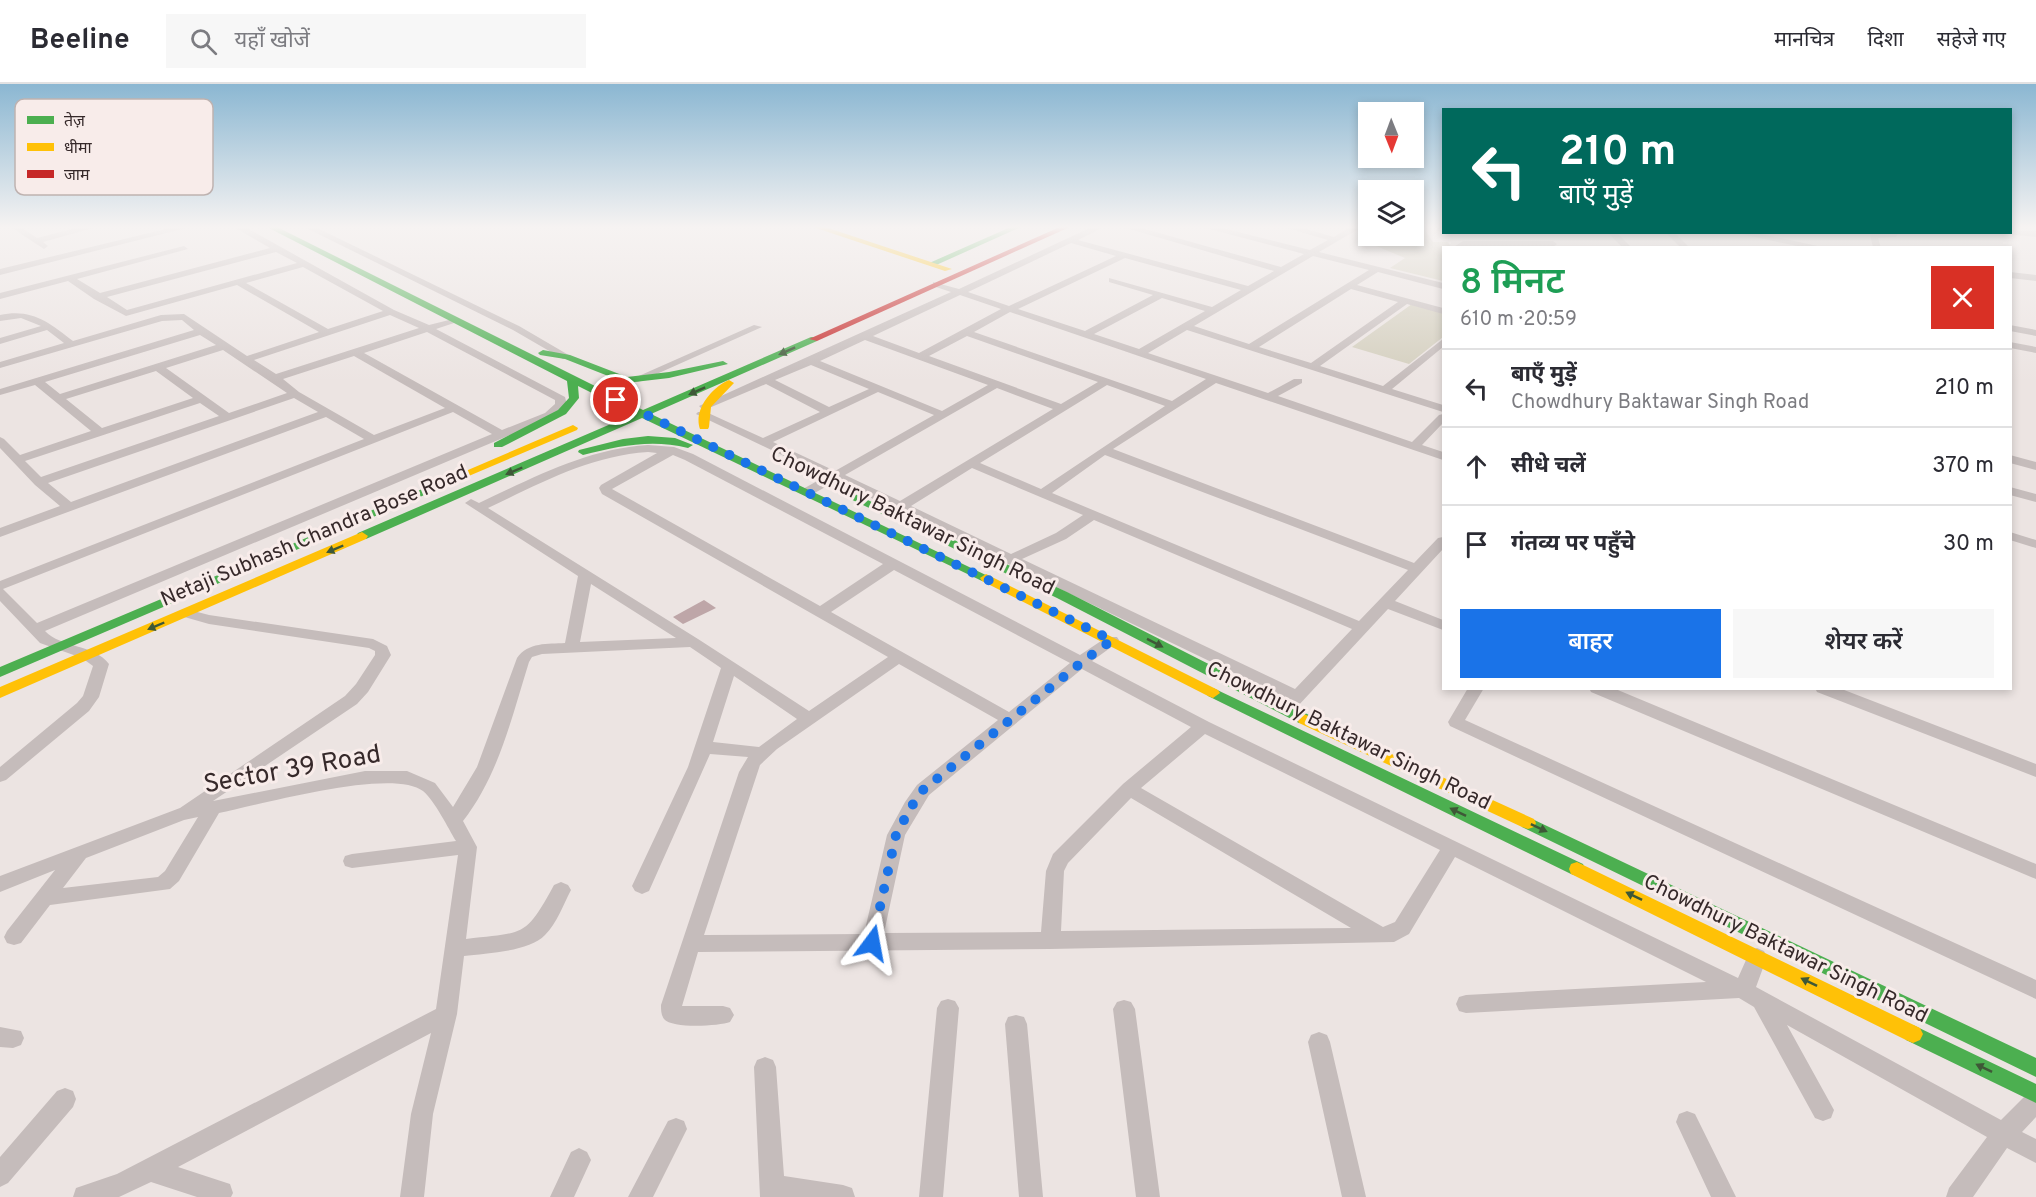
<!DOCTYPE html>
<html lang="hi">
<meta charset="utf-8">
<style>
:root{--surface:#fff;--page:#f7f7f7;--text:#2b2b33;--muted:#7c7c81;--line:#e1e1e2;--accent:#1a73e8}
body{margin:0;font-family:Overpass,"Noto Sans Devanagari",sans-serif;background:var(--page);color:var(--text);height:100vh;display:flex;flex-direction:column;font-size:22px;white-space:nowrap}
*{box-sizing:border-box;margin:0}
p{font-size:20px;color:var(--muted)}
.icon{flex:none;width:33px;height:33px;fill:none;stroke:currentColor;stroke-width:2;stroke-linecap:round;stroke-linejoin:round}
.map{position:relative;flex:1;overflow:hidden}
.details{position:absolute;left:1442px;top:162px;width:570px;height:444px;display:flex;flex-direction:column;background:var(--surface);border-radius:0px;box-shadow:0 3px 9px #0003}
.details>*{flex:none}
.top-card{position:absolute;left:1442px;top:24px;width:570px;height:126px;border-radius:0px;box-shadow:0 3px 9px #0003;background:#00695c;color:#fff;overflow:hidden}
.needle{width:39px;rotate:179deg}
.fabs{position:absolute;left:1358px;top:18px;display:grid;gap:12px}
.fabs a{display:grid;place-items:center;width:66px;height:66px;border-radius:0px;background:var(--surface);box-shadow:0 3px 9px #0003;font-size:30px}
.pin{position:absolute;display:grid;place-items:center;width:51px;height:51px;color:#fff;margin:-26px;border:3px solid #fff;border-radius:50%;box-shadow:0 2px 6px #0007}
.me{position:absolute;width:66px;margin:-33px;rotate:13deg;stroke-linejoin:round;filter:drop-shadow(0 0 4px #0008)}
.turn{display:flex;align-items:center;gap:21px;height:126px;padding:0 18px;font-size:27px}
.turn .icon{width:78px;height:78px;stroke-width:2.5}
.turn b{display:block;font-size:42px;line-height:51px}
.round{display:grid;place-items:center;flex:none;width:63px;height:63px;border-radius:0px;background:var(--page)}
.headline{display:flex;align-items:center;justify-content:space-between;height:102px;padding:0 18px}
h1{font-size:36px;font-weight:600;line-height:45px;color:#1e9e55}
.cta{display:flex;gap:12px;margin-top:auto;padding:12px 18px}
.cta a{flex:1;height:69px;border-radius:0px;background:var(--accent);color:#fff;font-size:24px;font-weight:600;line-height:69px;text-align:center}
.cta a+a{background:var(--page);color:var(--text)}
ul{padding:0;list-style:none}
li{display:flex;align-items:center;gap:18px;height:78px;padding:0 18px;border-top:2px solid var(--line)}
li div{flex:1}
li b{display:block;font-size:22px}
li em{font-style:normal}
header{display:flex;align-items:center;gap:36px;box-sizing:border-box;height:84px;padding:0 30px;background:var(--surface);border-bottom:2px solid var(--line)}
header strong{font-size:28px}
nav{display:flex;gap:33px;margin-inline-start:auto;font-size:21px}
.search{width:420px;height:54px;background:var(--page);display:flex;align-items:center;gap:15px;box-sizing:border-box;padding:0 21px;border-radius:0px;color:var(--muted);font-size:22px}
.map>svg:first-child{display:block}
</style>
<header>
<strong>Beeline</strong>
<div class="search"><svg class="icon" aria-label="search" viewBox="0 0 24 24"><circle cx="10" cy="10" r="6"/><path d="M15 15l6 6"/></svg>यहाँ खोजें</div>
<nav><a>मानचित्र</a><a>दिशा</a><a>सहेजे गए</a></nav>
</header>
<div class="map">
<svg width="2036" height="1113" viewBox="0 0 2036 1113">
<rect width="100%" height="100%" fill="#ece4e2"/>
<path fill="#d3cebd" d="M1413,146H1425L1433,158H1448L1451,163L1443,164V197L1390,184L1405,174L1359,155L1368,150L1413,152Z
M1412,220L1443,228V253L1409,280L1352,263Z"/>
<path fill="#bea6a8" d="M704,516L716,524L683,540L673,533Z"/>
<g fill="none" stroke-linecap="round" stroke-linejoin="round">
<path fill="#c5bcbb" fill-rule="evenodd" d="M9,142H19L37,154L84,142H100L43,158L48,162L44,165Z
M178,142H194L0,191V185Z
M232,142H243L394,226L429,241L457,234V238L436,245L565,313L567,321L553,333L45,547C61,564 94,560 109,580L99,613L89,627L6,696L0,698V683L77,619L83,612L93,582L82,574L40,559L0,517V497L364,355L326,333L0,453V444L60,422L35,401L0,364V353L4,355L20,371L91,347L35,301L0,311V305L194,246L182,236L162,237L0,284V278L64,259L47,246L0,260V254L41,242L21,234L0,237V231C31,224 49,238 73,257L161,231L184,230L247,272L319,248L237,201L126,232L94,215L68,197L0,215V209L184,162L188,165L77,195L100,209L270,164ZM276,168L297,179L127,226L107,213ZM303,183L383,227L328,245L246,199ZM390,231L419,244L276,290L254,276ZM427,248L555,316V320L545,329L502,346L364,269ZM200,251L216,261L60,310L45,298ZM223,266L287,309L229,329L166,284ZM354,272L445,324L374,351L299,308L283,295ZM156,287L193,314L102,344L66,315ZM294,314L318,328L71,418L48,399ZM200,319L219,332L41,393L25,377ZM453,328L492,350L37,539L3,505Z
M302,142H313L519,242L572,273L563,275L513,246Z
M1094,142H1106L1078,156L1248,202L1274,187L1119,142H1134L1281,183L1304,170L1198,142H1214L1310,166L1328,156L1280,142H1295L1334,153L1350,143L1368,142V145L1355,147L1319,168L1443,199V205L1378,188L1357,201L1443,224V230L1407,220L1320,282L1383,302L1443,255V263L1392,305L1443,321V328L1187,246L1148,269L1268,309L1294,295H1302V299L1278,312L1412,358L1439,331L1443,330V339L1422,361L1443,368V376L1216,299L1113,365L1414,479L1438,454L1443,453V465L1395,517L1443,536V546L1388,525L1297,623H1285L1283,619L1286,614L836,397L811,411H803L801,408L803,405L826,392L696,330L698,328H706L763,354L820,328L766,300L709,324H701L699,322L951,208L933,202V198L959,205ZM1071,159L1116,172L1009,222L968,208ZM1313,172L1369,186L1249,260L1194,242ZM1125,174L1241,206L1212,223L1109,194V198L1153,211L1085,247L1018,225ZM1351,205L1398,218L1311,279L1259,263ZM960,211L1001,225L919,269L873,252ZM1162,214L1205,227L1139,265L1094,250ZM1010,228L1206,295L1172,317L974,248ZM967,252L1098,298L1061,320L929,272ZM865,256L988,301L942,327L820,277ZM811,281L869,305L829,323L775,296ZM1107,301L1165,322L1041,405L980,379ZM997,304L1053,325L900,417L845,391ZM878,308L934,331L835,387L773,358ZM1105,371L1408,486L1359,537L1052,409ZM972,384L1083,431L1056,449L1011,470L911,422ZM1094,436L1352,545L1295,605L1022,475L1066,455Z
M2010,146L2036,147V153L2007,150Z
M1607,148H1616L1632,164H1623Z
M1665,148H1674L1690,164H1681Z
M1732,148H1752L1827,164H1806Z
M1797,148H1831L1827,150Z
M1899,148L1896,153L1878,154L1881,164H1873L1870,150Z
M1463,157H1553L1557,160L1553,163L1452,164Z
M2010,188L2036,191V197L2010,194Z
M754,241L762,243L641,297L637,298L632,295Z
M2010,241L2036,246V252L2010,247Z
M2010,258L2036,263V269L2010,264Z
M648,361L674,363L693,370L1080,571L1107,553H1117L1119,556L1117,559L1092,577L1209,638L1738,894L1750,867L1757,864L1764,867L1767,873L1756,903L2001,1036L2028,1009L2036,1006V1033L2022,1048L2036,1055V1079L2007,1064L1973,1113H1946L1949,1104L1987,1053L1787,941L1834,1026L1831,1034L1823,1037L1815,1034L1754,923L1739,914L1466,929L1459,927L1456,920L1459,913L1466,911L1706,898L1455,773L1409,850L1394,858L1050,865L698,868L682,922H723L730,924L734,931L730,938C719,942 672,945 664,935C661,931 661,926 661,921L739,688L748,673L710,670L649,807L642,810L635,807L632,802L688,683L721,584L690,563L542,570L532,573L529,578C512,632 499,691 463,737L477,763L466,855C525,848 525,854 554,801L561,798L568,801L571,806C563,821 557,839 545,851C529,868 486,869 464,872L457,930L433,1030L424,1113H400L411,1030L431,949L178,1083L230,1100L233,1109L231,1113H197L151,1098L119,1113H73L76,1104L117,1090L436,925L458,771L352,784L345,782L343,777L345,772L352,770L456,757C448,744 435,717 423,707C392,683 259,721 219,729L179,797L170,805L50,821L21,859L14,861L7,859L4,853L7,847L55,786L0,808V792L180,724L345,612L356,600L375,571V567L369,564L209,540L181,532L179,529L181,526L186,525L209,531L373,555L387,562L391,571L368,608L357,620L213,717L365,687H407L435,699L453,723L477,683L517,574C528,558 548,560 565,559L578,492L465,419L471,415L479,419C535,393 586,365 648,361ZM648,368L657,369L601,401L599,404L602,410L888,573L809,627L698,555L488,424C541,399 589,372 648,368ZM673,371L685,376L883,480L820,522L612,405ZM894,486L1070,579L1009,628L831,528ZM591,500L676,554L580,558ZM899,580L998,636L917,701L905,718L887,751L864,850L704,851L760,681L777,665ZM1082,585L1191,643L1123,700L1053,770L1046,787L1041,848L884,849L905,751L929,711ZM734,592L797,635L759,663L713,658ZM1205,650L1440,766L1395,838L1383,843L1141,704ZM1131,714L1351,844L1061,847L1064,787L1068,779ZM198,733L165,787L158,793L63,804L86,774L184,736Z
M2010,371L2036,378V386L2010,379Z
M2010,403L2036,410V418L2010,411Z
M2010,448L2036,456V464L2010,456Z
M1468,604H1484L1465,636L2036,896V915L1450,642L1448,638Z
M1589,604H1613L2036,780V795L1591,608Z
M1815,604H1839L2036,680V693L1817,608Z
M948,915L955,917L959,924L943,1113H919L937,924L941,917Z
M1124,916L1131,918L1135,925L1160,1113H1136L1113,925L1117,918Z
M1016,931L1024,933L1027,940L1043,1113H1019L1005,940L1008,933Z
M0,943L21,947L24,954L21,961L13,964L0,963Z
M1319,948L1327,951L1330,958L1366,1113H1342L1308,958L1311,951Z
M765,973L773,976L776,983L784,1092L843,1101L852,1104L855,1113H760L754,983L757,976Z
M65,1004L73,1007L76,1015L73,1023L8,1099L0,1103V1073L57,1007Z
M1687,1027L1695,1030L1736,1113H1711L1676,1038L1679,1030Z
M676,1034L684,1037L687,1045L653,1113H628L668,1037Z
M579,1064L587,1068L591,1076L574,1113H550L571,1068Z"/>
<path fill="#4caf50" fill-rule="evenodd" d="M265,142H275L643,326L811,253H817V257L651,330L992,494L986,498L982,497L642,334L366,455H358L356,452L358,449L634,330L578,302L579,314L566,330L502,363H494V359L558,326L569,314L567,297Z
M1013,142H1023L934,182L927,180Z
M543,266L570,271L627,293L669,288L723,277L728,280L669,294L626,299L565,275L540,271L538,269Z
M648,352L675,354L693,361L688,364C651,355 619,362 583,371L578,368L579,366L623,355Z
M453,392L457,393V397L0,593V583Z
M846,406L1067,508L1309,631L1311,635L1309,639H1299L1057,514L842,411L840,409Z
M1213,604L1583,780L1585,785L1583,790L1577,792L1571,790L1208,612L1206,609Z
M1528,733L2036,974V993L1522,743L1520,739L1522,735Z
M1913,941L2036,1000V1019L1906,956L1903,950L1906,944Z"/>
<path fill="#ffc107" fill-rule="evenodd" d="M810,142H822L952,185L945,187Z
M729,296L734,299L711,323L709,343L708,345H700C693,326 712,303 729,296Z
M573,341L578,344L577,346L457,397L453,398L447,395Z
M362,448L368,452L366,455L0,614V603Z
M986,490L1218,606L1220,609L1213,614L1208,612L982,497L980,494Z
M1304,630L1534,735L1536,739L1534,743L1528,745L1522,743L1299,639L1297,635L1299,631Z
M1577,778L1920,944L1923,950L1920,956L1913,959L1906,956L1571,790L1569,785L1571,780Z"/>
<path fill="#c62828" fill-rule="evenodd" d="M1062,142H1072L817,257L809,255Z"/>
</g>
<defs><path id="oneway-solid" d="M-6-.8H1V-3.2L6.5 0L1 3.2V.8H-6Z" transform="scale(1.5)"/></defs>
<g fill="#3e5837">
<use href="#oneway-solid" transform="translate(787 267) rotate(156)"/>
<use href="#oneway-solid" transform="translate(697 307) rotate(156)"/>
<use href="#oneway-solid" transform="translate(514 387) rotate(157)"/>
<use href="#oneway-solid" transform="translate(335 465) rotate(157)"/>
<use href="#oneway-solid" transform="translate(156 542) rotate(157)"/>
<use href="#oneway-solid" transform="translate(1155 559) rotate(27)"/>
<use href="#oneway-solid" transform="translate(1458 728) rotate(-154)"/>
<use href="#oneway-solid" transform="translate(1539 744) rotate(25)"/>
<use href="#oneway-solid" transform="translate(1634 812) rotate(-154)"/>
<use href="#oneway-solid" transform="translate(1809 898) rotate(-154)"/>
<use href="#oneway-solid" transform="translate(1984 984) rotate(-154)"/>
</g>
<linearGradient id="sky" x2="0" y2="1"><stop stop-color="#8bb7d2"/><stop offset="0.48" stop-color="#f6f3f2"/><stop offset="1" stop-color="#f6f3f2" stop-opacity="0"/></linearGradient>
<rect width="2036" height="298" fill="url(#sky)"/>
<g fill="none" stroke-linecap="round" stroke-linejoin="round">
<path stroke="#1a73e8" stroke-width="10" stroke-dasharray="0 18" d="M616,316L1112,556L1082,578L923,706L911,723L896,751L872,859"/>
</g>
<g text-anchor="middle" stroke-width="6" stroke-linejoin="round" paint-order="stroke">
<g font-size="21" fill="#36292a" stroke="#f8ecea">
<text transform="translate(913 436) rotate(26)" y="7">Chowdhury Baktawar Singh Road</text>
<text transform="translate(314 451) rotate(-23)" y="7">Netaji Subhash Chandra Bose Road</text>
<text transform="translate(1349 651) rotate(26)" y="7">Chowdhury Baktawar Singh Road</text>
<text transform="translate(1786 864) rotate(26)" y="7">Chowdhury Baktawar Singh Road</text>
</g>
<g font-size="26" fill="#36292a" stroke="#f8ecea">
<text transform="translate(292 684) rotate(-10)" y="9">Sector 39 Road</text>
</g>
</g>
<rect x="15" y="15" width="198" height="96" rx="9" fill="#f8ecea" stroke="#beb2b0" stroke-width="1.5"/>
<rect x="27" y="32" width="27" height="8" fill="#4caf50"/>
<rect x="27" y="59" width="27" height="8" fill="#ffc107"/>
<rect x="27" y="86" width="27" height="8" fill="#c62828"/>
<g font-size="16" fill="#36292a">
<text x="64" y="42">तेज़</text>
<text x="64" y="69">धीमा</text>
<text x="64" y="96">जाम</text>
</g>
</svg>
<div class="fabs">
<a><svg class="needle" viewBox="-14 -14 28 28"><path d="M0-13l5 13h-10z" fill="#e53935"/><path d="M0 13l5-13h-10z" fill="#7c7c81"/></svg></a>
<a><svg class="icon" aria-label="layers" viewBox="0 0 24 24"><path d="M12 4l9 5-9 5-9-5zM3 14l9 5 9-5"/></svg></a>
</div>
<div class="pin" style="left:616px;top:316px;background:#d93025"><svg class="icon" aria-label="arrive" viewBox="0 0 24 24"><path d="M6 21V4h12l-3 4 3 4H6"/></svg></div>
<svg class="me" style="left:872px;top:859px" viewBox="-20 -20 40 40"><path d="M0-17L14 15 0 8-14 15z" fill="#1a73e8" stroke="#fff" stroke-width="4"/></svg>
<div class="top-card">
<div class="turn"><svg class="icon" aria-label="left" viewBox="0 0 24 24"><path d="M17 20v-9H6M10 6l-5 5 5 5"/></svg><div><b>210 m</b>बाएँ मुड़ें</div></div>
</div>
<section class="details">
<div class="headline"><div><h1>8 मिनट</h1><p>610 m · 20:59</p></div><a class="round" style="background:#d93025;color:#fff"><svg class="icon" aria-label="close" viewBox="0 0 24 24"><path d="M6 6l12 12M18 6L6 18"/></svg></a></div>
<ul>
<li><svg class="icon" aria-label="left" viewBox="0 0 24 24"><path d="M17 20v-9H6M10 6l-5 5 5 5"/></svg><div><b>बाएँ मुड़ें</b><p>Chowdhury Baktawar Singh Road</p></div><em>210 m</em></li>
<li><svg class="icon" aria-label="ahead" viewBox="0 0 24 24"><path d="M12 20V5M6 11l6-6 6 6"/></svg><div><b>सीधे चलें</b></div><em>370 m</em></li>
<li><svg class="icon" aria-label="arrive" viewBox="0 0 24 24"><path d="M6 21V4h12l-3 4 3 4H6"/></svg><div><b>गंतव्य पर पहुँचे</b></div><em>30 m</em></li>
</ul>
<div class="cta"><a>बाहर</a><a>शेयर करें</a></div>
</section>
</div>
